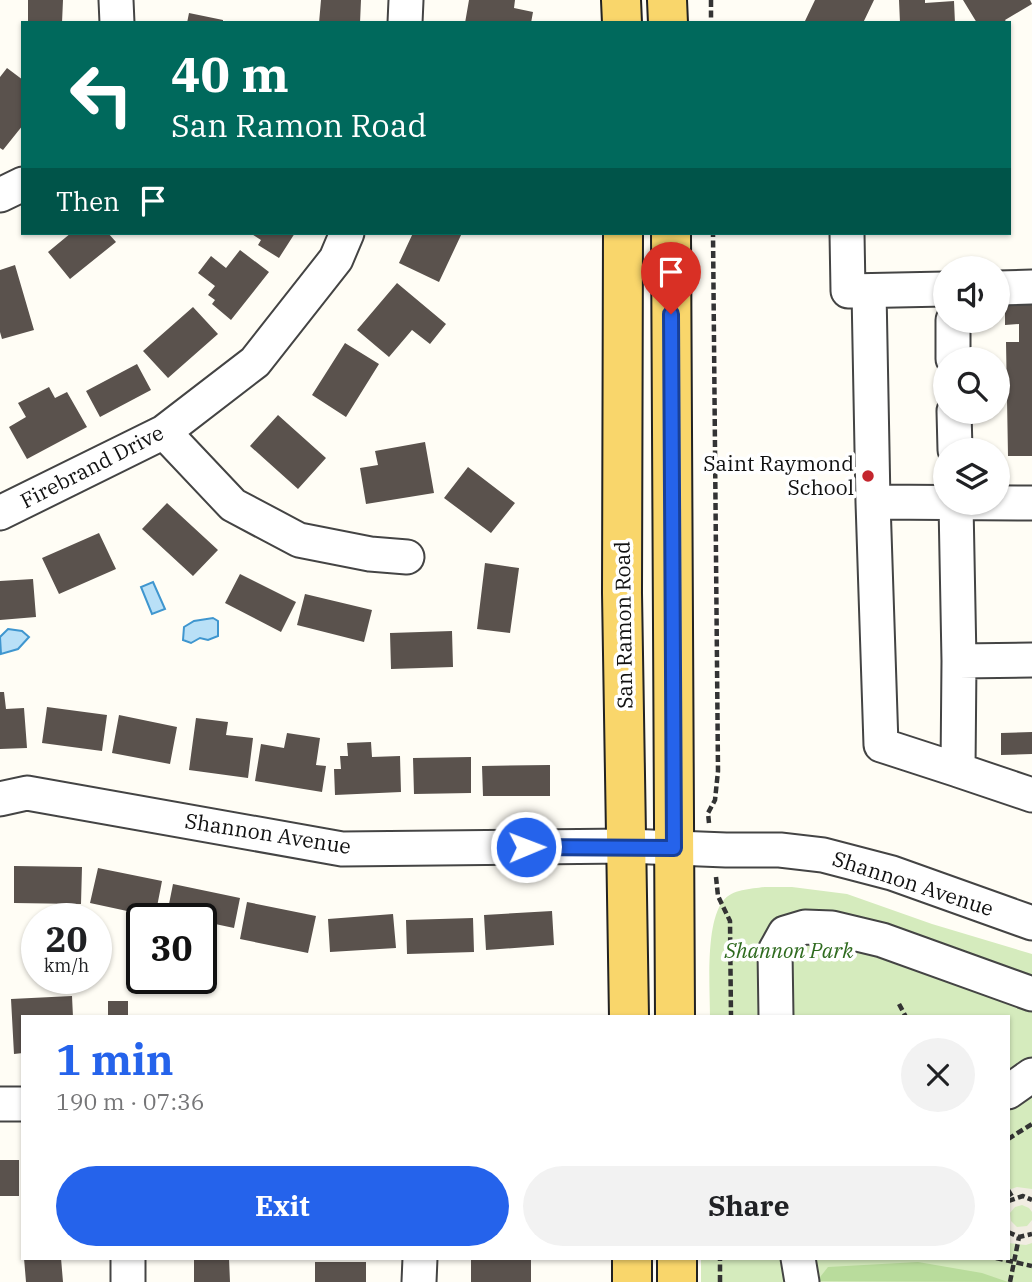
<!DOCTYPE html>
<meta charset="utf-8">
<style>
:root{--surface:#fff;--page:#f2f2f2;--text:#202124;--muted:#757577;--accent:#2563eb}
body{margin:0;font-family:"IBM Plex Serif",serif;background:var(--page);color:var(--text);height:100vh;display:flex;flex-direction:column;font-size:26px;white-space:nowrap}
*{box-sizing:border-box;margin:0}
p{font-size:23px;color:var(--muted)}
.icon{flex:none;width:38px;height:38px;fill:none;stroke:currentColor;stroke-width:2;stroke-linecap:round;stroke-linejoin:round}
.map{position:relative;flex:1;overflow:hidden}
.panel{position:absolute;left:21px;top:1015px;width:989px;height:245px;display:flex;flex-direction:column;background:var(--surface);border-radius:0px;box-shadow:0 2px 5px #0004}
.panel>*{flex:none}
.banner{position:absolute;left:21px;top:21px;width:990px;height:214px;border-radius:0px;box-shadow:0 2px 5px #0004;background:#00695c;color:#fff;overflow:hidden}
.buttons{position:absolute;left:933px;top:256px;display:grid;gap:14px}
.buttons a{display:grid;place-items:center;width:77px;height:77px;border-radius:50%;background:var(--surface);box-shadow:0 2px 5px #0004;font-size:35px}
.speed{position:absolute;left:21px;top:903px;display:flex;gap:14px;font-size:35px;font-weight:700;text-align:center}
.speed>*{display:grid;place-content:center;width:91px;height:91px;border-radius:50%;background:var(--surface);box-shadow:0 2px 5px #0004;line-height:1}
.speed small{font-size:18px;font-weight:400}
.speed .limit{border:4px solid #111;border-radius:10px;background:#fff;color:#111}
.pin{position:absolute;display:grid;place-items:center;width:60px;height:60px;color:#fff;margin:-72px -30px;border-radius:50% 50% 50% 0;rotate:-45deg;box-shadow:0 0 7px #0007}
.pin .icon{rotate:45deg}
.me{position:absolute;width:77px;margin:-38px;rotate:89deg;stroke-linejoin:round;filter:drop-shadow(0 0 5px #0008)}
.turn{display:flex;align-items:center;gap:24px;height:147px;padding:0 35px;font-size:32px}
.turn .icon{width:91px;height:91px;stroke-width:2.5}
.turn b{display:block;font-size:49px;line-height:60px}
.then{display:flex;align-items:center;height:66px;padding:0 35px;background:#0003;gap:14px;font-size:26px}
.round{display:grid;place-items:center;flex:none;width:74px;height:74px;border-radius:37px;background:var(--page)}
.headline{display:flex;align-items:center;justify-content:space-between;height:119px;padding:0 35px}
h1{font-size:42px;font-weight:700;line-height:52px;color:var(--accent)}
.button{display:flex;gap:14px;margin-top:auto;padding:14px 35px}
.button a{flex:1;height:80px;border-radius:42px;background:var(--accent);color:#fff;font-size:28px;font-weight:700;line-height:80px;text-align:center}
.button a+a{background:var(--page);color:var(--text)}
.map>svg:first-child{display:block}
</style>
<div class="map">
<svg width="1032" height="1282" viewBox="0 0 1032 1282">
<rect width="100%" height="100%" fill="#fffdf5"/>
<path fill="#d5ebbd" d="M764,887H792L847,894L932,924L1032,954V1282H701V1258H1008V1017H710C710,988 705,924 723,901C732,889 751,889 764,887Z"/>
<path fill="#b9dc9c" d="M918,1262L982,1273L1008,1282L817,1281L828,1267Z"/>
<path fill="#f1ede2" d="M1017,1187L1032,1189V1212L1029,1208L1022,1205L1015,1207L1010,1213L1011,1221L1017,1227L1027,1226L1032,1220V1243L1026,1245L1008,1243V1190Z"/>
<path fill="#b9e0f7" stroke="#3f96cf" stroke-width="2" d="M153,582L165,609L152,614L141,587Z
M213,618L218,621V636L208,640L200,638L191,643L183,640L184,627L194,621Z
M8,629L22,631L29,637L18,649L1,654L0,637Z"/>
<path fill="#5a524d" d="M28,0H63L62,23H28Z
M321,0H361L360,23H319Z
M469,0H515L514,8L533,12L531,23H465Z
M815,0H874L863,23H808L805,21Z
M899,0H925V3L954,1L955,23H900Z
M963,0H1030L1032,4L1005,20L1007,23H977Z
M189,13L223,20V23H187Z
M7,68L23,80V125L3,150L0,148V77Z
M71,233H108L116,242L70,279L48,252Z
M250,233H295L279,258L258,245L261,240Z
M413,233H462L439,282L399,263Z
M240,250L269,272L231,320L212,304L215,300L208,295L215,286L198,273L211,256L226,268Z
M15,265L34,330L2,339L0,332V270Z
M397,283L446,324L430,344L412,330L389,357L357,330Z
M1032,303V456H1008L1006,342H1019V324L1005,325V304Z
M193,307L218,334L168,378L143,351Z
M345,343L379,364L346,417L312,395Z
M137,364L151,390L100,417L86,391Z
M49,387L55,398L67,392L87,427L27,459L9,427L26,417L18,403Z
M278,415L326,458L298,489L250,446Z
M425,442L434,493L366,504L360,468L378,465L375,451Z
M468,467L515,503L491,533L444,498Z
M167,503L218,550L193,576L142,529Z
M99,533L116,569L59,594L42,558Z
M485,563L519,568L510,633L477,629Z
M240,574L296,602L281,632L225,603Z
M33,579L36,617L0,620V581Z
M305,594L372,610L364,642L297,625Z
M452,631L453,667L391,669L390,633Z
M0,692H4L6,709L24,708L27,748L0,749Z
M47,707L107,715L102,751L42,743Z
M119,715L177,727L170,764L112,753Z
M196,718L228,722L226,735L253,738L248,778L189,770Z
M1032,732V754L1001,755V733Z
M287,733L320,738L316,765L326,766L322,792L255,781L261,744L284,748Z
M371,742L372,757L400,756L401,792L335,795L334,769H341L340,756H348L347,743Z
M471,757V793L414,794L413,758Z
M550,765V796H483L482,766Z
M14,866L82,867L81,904L14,903Z
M98,868L162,881L155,917L90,903Z
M173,884L240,898L234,928L201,921V919L167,914Z
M247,902L316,916L308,953L240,939Z
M552,911L554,945L486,950L484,915Z
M393,914L396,948L330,952L328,919Z
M473,918L474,952L407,954L406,920Z
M72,996L73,1017H23V1053L14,1054L11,999Z
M108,1001H128V1017H108Z
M0,1160H19V1196H0Z
M24,1258H61L63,1282H26Z
M194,1258H229L230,1282H194Z
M471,1258H531V1282H471Z
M315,1262H366V1282H315Z"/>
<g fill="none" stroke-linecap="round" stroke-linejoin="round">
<defs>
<path id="minor" d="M116,0L117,23
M405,23L406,0
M0,195L23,184
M847,233L848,291L945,289
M998,288L1032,287
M869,291L873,502
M953,320V359
M954,411L955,450
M164,432L233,505L299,540L370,554L407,557
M956,502V504L959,661L958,770L881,745L873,502L1032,503
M0,513L164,432L255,362L336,259L347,233
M959,661L1032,660
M958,770L1032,795
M0,799L27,793L342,849L626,846L726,850H780L823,855L892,873L1032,923
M776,1017L775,951L785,933L805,927L832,928L882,940L1032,994
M1008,1092L1032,1075
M0,1104H23
M798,1258L802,1282
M128,1282V1258
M419,1282L420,1258"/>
<path id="major" d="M621,0L622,23
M667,0L668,23
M623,233L622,593L629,1017
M671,233L675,1017
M632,1258V1282
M677,1258V1282"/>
</defs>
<use href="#minor" stroke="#444" stroke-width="37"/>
<use href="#major" stroke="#222" stroke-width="42"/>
<path stroke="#333" stroke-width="4.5" stroke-dasharray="7 3.5" stroke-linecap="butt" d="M711,0V23
M709,823L708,813L715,800L718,771L713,233
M716,877L718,896L730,921L731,1017
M899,1004L906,1017
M1008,1139L1032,1124
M1008,1190L1013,1198
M1008,1201L1023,1196L1032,1200
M1008,1232L1019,1237L1032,1234
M996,1258L1032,1266
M720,1282V1258
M1010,1282L1019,1237"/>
<use href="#minor" stroke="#fff" stroke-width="33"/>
<use href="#major" stroke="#f9d66b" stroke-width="38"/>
</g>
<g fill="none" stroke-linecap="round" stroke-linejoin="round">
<defs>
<path id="route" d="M526,847L674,848L671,314"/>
</defs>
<use href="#route" stroke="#184099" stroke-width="18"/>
<use href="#route" stroke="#2563eb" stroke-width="12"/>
</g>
<circle fill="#c4262e" stroke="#fff" stroke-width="2.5" cx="868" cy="476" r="7"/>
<g text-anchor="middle" stroke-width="7" stroke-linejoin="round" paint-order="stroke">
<g font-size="21" fill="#111" stroke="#fff" text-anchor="end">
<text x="854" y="471">Saint Raymond<tspan x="854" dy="24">School</tspan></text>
</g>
<g font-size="21" fill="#111" stroke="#fff">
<text transform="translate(92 467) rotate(-27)" y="7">Firebrand Drive</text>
<text transform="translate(624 625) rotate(-91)" y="7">San Ramon Road</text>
<text transform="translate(268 834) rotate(9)" y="7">Shannon Avenue</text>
<text transform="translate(913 884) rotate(18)" y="7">Shannon Avenue</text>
</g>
<g font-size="21" font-style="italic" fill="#2f6b1f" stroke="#fff">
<text x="789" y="958">Shannon Park</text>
</g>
</g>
</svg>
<div class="buttons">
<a><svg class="icon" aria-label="sound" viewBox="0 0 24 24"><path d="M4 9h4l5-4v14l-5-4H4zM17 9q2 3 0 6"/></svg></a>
<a><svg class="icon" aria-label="search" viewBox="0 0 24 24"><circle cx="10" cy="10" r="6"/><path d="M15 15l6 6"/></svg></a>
<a><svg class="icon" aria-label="layers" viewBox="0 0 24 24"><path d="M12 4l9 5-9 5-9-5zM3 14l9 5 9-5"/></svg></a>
</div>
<div class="speed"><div>20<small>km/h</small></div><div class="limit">30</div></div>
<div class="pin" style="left:671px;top:314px;background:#d93025"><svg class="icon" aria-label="arrive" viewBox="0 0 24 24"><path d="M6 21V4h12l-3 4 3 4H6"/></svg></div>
<svg class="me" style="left:526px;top:847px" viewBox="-20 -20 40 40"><circle r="17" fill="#2563eb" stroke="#fff" stroke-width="3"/><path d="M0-11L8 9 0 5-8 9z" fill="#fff"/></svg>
<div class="banner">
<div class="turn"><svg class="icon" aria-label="left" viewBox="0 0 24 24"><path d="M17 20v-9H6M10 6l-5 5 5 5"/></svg><div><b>40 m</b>San Ramon Road</div></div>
<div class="then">Then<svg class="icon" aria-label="arrive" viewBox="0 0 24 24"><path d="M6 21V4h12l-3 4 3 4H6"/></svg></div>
</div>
<section class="panel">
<div class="headline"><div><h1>1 min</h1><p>190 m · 07:36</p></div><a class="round"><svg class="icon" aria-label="close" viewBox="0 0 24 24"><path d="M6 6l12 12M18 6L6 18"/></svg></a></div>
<div class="button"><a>Exit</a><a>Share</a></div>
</section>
</div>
